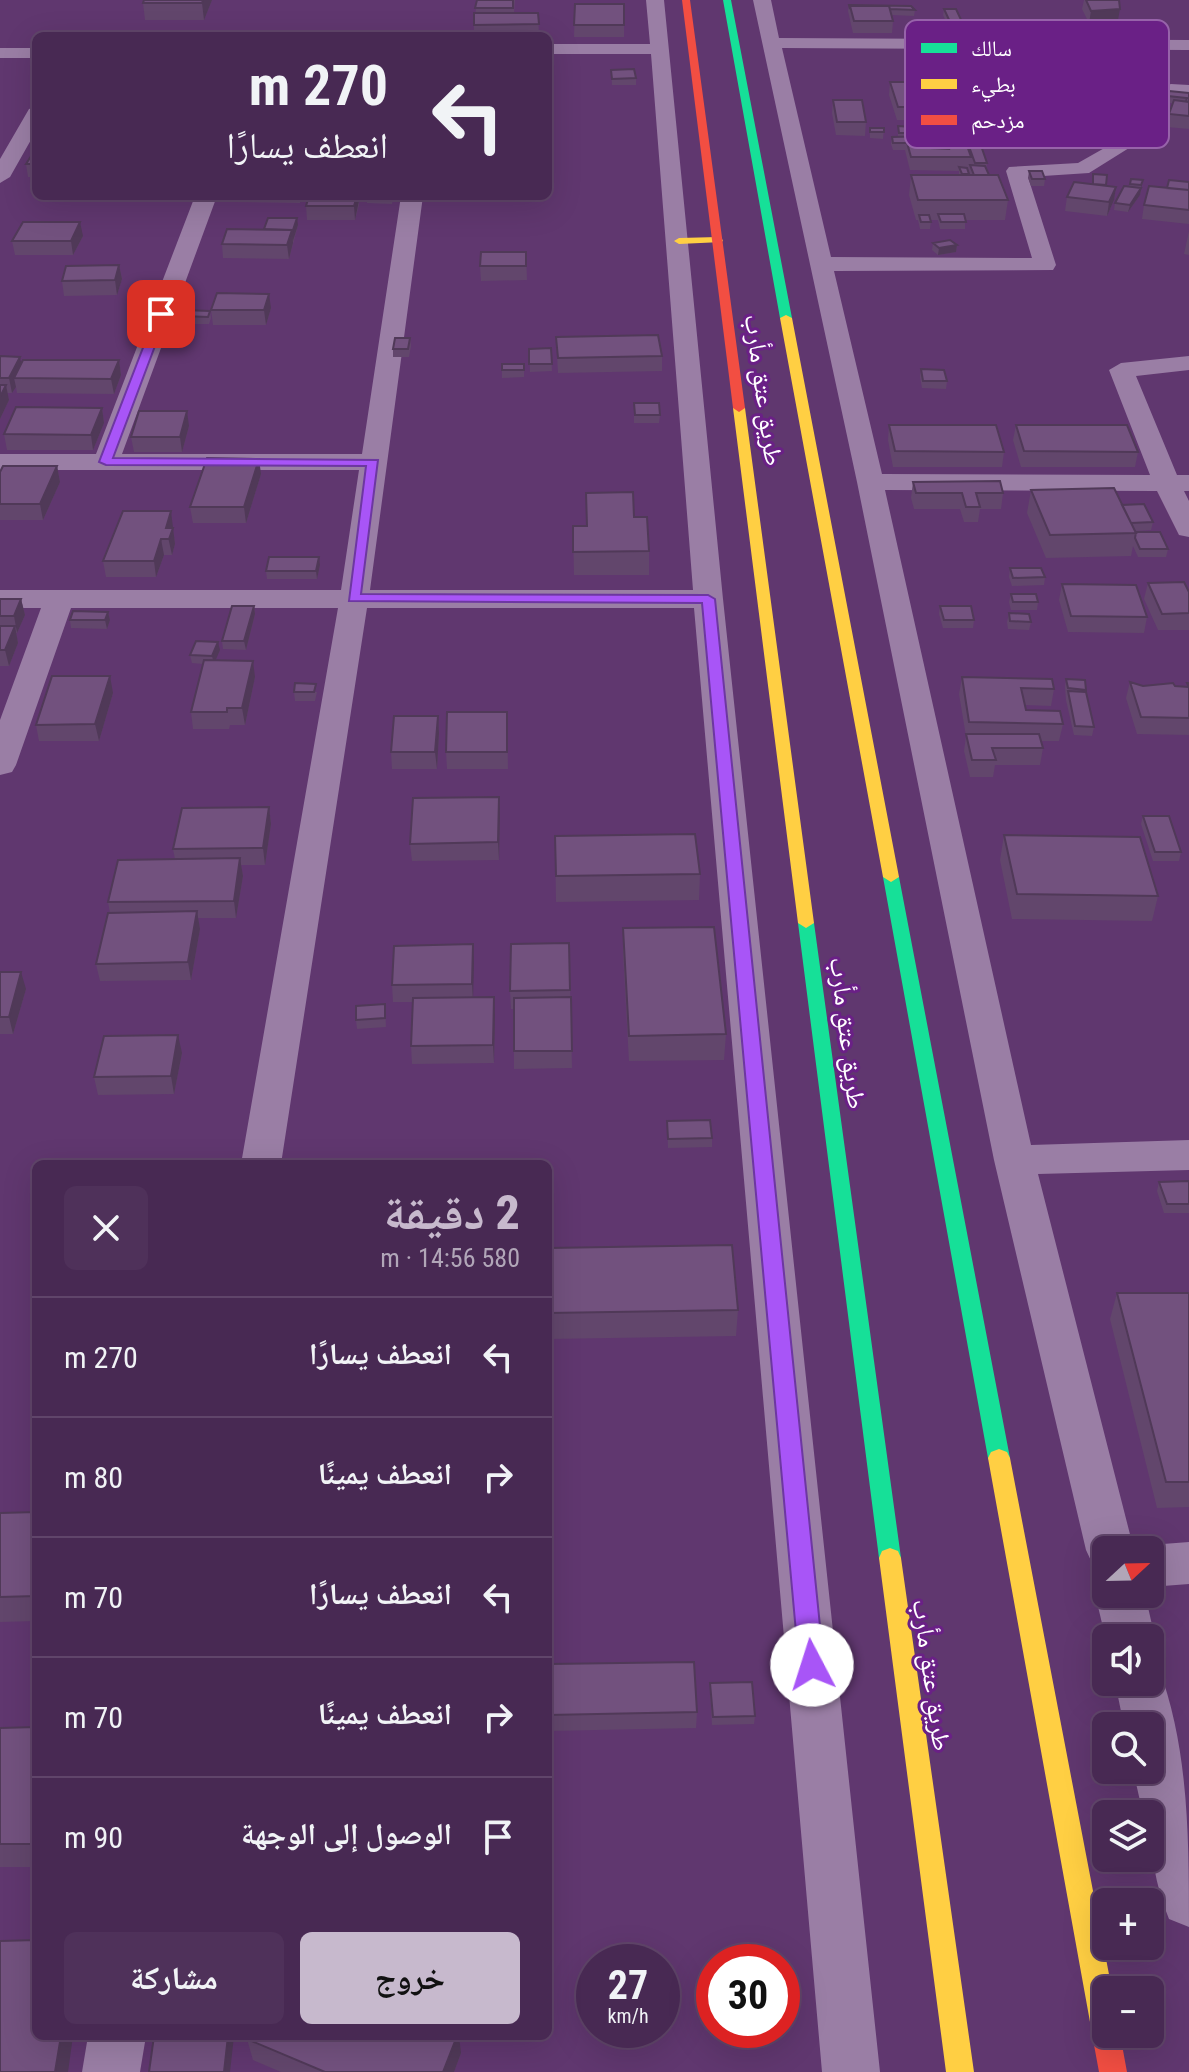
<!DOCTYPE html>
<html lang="ar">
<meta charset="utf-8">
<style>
:root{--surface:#482953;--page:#4f315a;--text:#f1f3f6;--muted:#b1a6b8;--line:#60456a;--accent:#c7b9cd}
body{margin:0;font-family:"Roboto Condensed","Noto Naskh Arabic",sans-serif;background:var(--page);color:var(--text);direction:rtl;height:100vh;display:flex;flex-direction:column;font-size:30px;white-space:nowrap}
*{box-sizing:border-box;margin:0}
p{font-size:26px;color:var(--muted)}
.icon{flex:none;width:44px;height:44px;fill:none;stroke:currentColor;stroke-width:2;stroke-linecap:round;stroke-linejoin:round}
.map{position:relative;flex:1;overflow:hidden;direction:ltr}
.side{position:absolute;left:32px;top:1160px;width:520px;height:880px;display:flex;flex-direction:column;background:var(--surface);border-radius:12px;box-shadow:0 8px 32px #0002,0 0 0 2px var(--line);direction:rtl}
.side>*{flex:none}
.banner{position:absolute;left:32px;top:32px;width:520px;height:168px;border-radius:12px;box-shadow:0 8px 32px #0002,0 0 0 2px var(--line);direction:rtl;background:#482953;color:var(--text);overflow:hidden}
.needle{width:52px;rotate:68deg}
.fabs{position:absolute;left:1092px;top:1536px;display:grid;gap:16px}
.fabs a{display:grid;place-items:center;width:72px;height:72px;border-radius:12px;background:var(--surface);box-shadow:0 8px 32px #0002,0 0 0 2px var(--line);font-size:40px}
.speed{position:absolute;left:576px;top:1944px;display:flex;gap:16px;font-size:40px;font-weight:700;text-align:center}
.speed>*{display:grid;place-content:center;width:104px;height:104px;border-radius:50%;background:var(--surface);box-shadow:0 8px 32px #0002,0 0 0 2px var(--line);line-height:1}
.speed small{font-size:20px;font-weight:400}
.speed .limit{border:12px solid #d22;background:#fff;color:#111}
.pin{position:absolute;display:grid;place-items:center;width:68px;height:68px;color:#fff;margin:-34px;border-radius:16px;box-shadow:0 4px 12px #0006}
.me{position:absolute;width:88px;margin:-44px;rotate:355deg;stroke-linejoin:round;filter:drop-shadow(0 0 6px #0008)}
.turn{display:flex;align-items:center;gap:28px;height:168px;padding:0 32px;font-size:36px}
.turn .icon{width:104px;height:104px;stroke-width:2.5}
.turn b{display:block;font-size:56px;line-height:68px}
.round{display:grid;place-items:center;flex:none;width:84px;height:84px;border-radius:12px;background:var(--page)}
.headline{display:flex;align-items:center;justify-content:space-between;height:136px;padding:0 32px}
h1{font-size:48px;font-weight:800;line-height:60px;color:var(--accent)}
.cta{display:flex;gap:16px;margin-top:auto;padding:16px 32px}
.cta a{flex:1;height:92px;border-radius:12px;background:var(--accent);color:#111;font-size:32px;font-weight:800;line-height:92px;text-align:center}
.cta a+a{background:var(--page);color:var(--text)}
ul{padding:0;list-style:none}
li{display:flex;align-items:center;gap:24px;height:120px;padding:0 32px;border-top:2px solid var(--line)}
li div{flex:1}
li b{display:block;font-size:30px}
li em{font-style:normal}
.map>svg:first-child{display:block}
</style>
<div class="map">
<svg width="1189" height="2072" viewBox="0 0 1189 2072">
<rect width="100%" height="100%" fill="#60376f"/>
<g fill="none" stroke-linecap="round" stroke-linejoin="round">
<path fill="#9a7ea5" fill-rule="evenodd" d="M646,0H664L723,599L880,2072H822L694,608H367L281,1164H241L338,608H71L16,765L12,772L0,775V720L41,608H0V590H341L359,470H0V454H96L195,196H217L122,454H362L401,196H423L370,590H693L651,54H548V44H650Z
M753,0H771L779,38L1189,40V50L782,48L831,257L1032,258L1006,171L1009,167L1078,163L1108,146L1093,109L1096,105L1171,84L1189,85V97L1172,96L1114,112L1129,148L1089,173L1028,177L1056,265L1053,270L834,271L882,474L1150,475L1109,370L1121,363L1189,356V370L1136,376L1177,475H1189V491H1184L1189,501V537L1179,535L1157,491L885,490L1031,1145L1189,1140V1170L1038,1174L1134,1550H1106V1570L1093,1565L1086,1550L994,1160L857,482Z
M0,48H36V58H0Z
M36,107V131L10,177L0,183V159L29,109Z
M1189,1542V1584L1150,1587V1550H1136L1150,1545Z
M1106,1577V1594H1145L1155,1638L1150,1649V1638L1106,1640L1095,1594Z
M1150,1662L1158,1666C1189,1748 1189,1840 1189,1927L1169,1919C1155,1885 1150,1851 1150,1814H1143L1133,1770H1150V1726H1124L1115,1682H1150Z
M88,2036H146L140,2072H82Z"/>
<path fill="#16e098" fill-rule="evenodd" d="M723,0H731L792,318L786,321L780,318Z
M891,872L899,877L1010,1458L1007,1464L999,1467L991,1464L988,1458L883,877Z
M806,918L814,923L901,1558L898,1565L890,1568L882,1565L879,1558L798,923Z"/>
<path fill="#ffcf43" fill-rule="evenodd" d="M718,237L723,240L722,242L679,244L674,241L679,238Z
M786,315L792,318L899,877L891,882L883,877L780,318Z
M739,404L745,408L814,923L806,928L798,923L733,408Z
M999,1449L1007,1452L1010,1458L1112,1990H1106V2034H1119L1116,2043L1106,2047L1096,2043L1092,2033L988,1458L991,1452Z
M890,1548L898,1551L901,1558L974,2072H946L879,1558L882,1551Z"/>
<path fill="#f24e42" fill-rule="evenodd" d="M682,0H690L745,408L739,412L733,408Z
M1106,2020V2034H1120L1127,2072H1099L1092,2034L1096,2024Z"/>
</g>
<path fill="#62466c" d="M144,0H212L204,20H145L143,3Z
M477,0H515L514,13H538L539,36H474V25Z
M1084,0H1119L1118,20L1089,23L1082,9Z
M575,4H624V37H574Z
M849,5L915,10L914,16L892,15L893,21L892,33H853L848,11Z
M944,9L963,24V30H950L943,15Z
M611,70L636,78V85H612Z
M995,80L1017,89L1016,95L1002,94L1003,91L994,90Z
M890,82L958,107L957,120H897L889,95Z
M1169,91L1189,93V129L1167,127L1173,103H1167Z
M833,100L866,122L865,136L836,135L832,113Z
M1039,105L1051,110L1050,117H1040L1038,111Z
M1010,118L1056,130L1057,125L1100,132L1099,138H1082L1081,146H1060L1057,135L1055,146H1014L1008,131Z
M898,126L927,133L926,136H928L929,128L961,134V137H978L987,163L986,169L989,175L1008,200L1005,220H965V229H940L938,220H931L930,229H920L918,220H916L909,195L911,175H959V171L910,170L905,150H893L891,144L892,137H898Z
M870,128H884L883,139L870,138Z
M36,150V177H28L26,164Z
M1029,171L1045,179L1044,186H1031L1028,178Z
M1093,174L1106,186L1116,187L1114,200L1107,216L1065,211L1067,197L1092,184Z
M1131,179L1143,180L1140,195L1128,212L1114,210L1115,203L1129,187Z
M1189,182V224L1142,219L1144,205L1167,188Z
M120,196H147L146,198H121Z
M231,196H302L300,203L232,202Z
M366,196H393V199L392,204L367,203Z
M359,200V205L355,220H307L306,206Z
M298,225L289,259L223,258L222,244L264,229Z
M1189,231V255L1184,254Z
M83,236L73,255H15L12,241Z
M933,243L957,245L956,252L938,255L932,250Z
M526,252L527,280L481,281L480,266Z
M119,265L122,279L117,295L64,296L62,281Z
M271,308L266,325H213L211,310Z
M210,311L211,318L209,324H183L182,316Z
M556,337L662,356V371L558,373Z
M410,338L411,346L409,357H393V349Z
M551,348L552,371L530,372L529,349Z
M0,356L21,363L119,360L121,375L114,394L17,393L16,387L12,393H7L9,400L0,419Z
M502,364H524V377L502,378Z
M921,369L947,381L946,389L922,388L920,377Z
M634,403L660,415L659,423H634Z
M102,408L104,423L93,450H7L4,434Z
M889,425L1004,452L1002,467H893L888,440Z
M1016,425L1138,452L1135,467H1021L1013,440Z
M189,426L182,452H134L131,437Z
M57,466L60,482L43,520H0V472Z
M261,474L246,523H193L190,507Z
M913,482L1003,493L1001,509H980L978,522H964L960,509H914L911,498Z
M1031,490L1122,505L1153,522L1151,530L1135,531L1168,549L1166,557H1138L1133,546L1131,556L1046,558L1027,513Z
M634,517L649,551V575H574L573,526H586Z
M174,527L173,530L175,544L172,555H164L156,577H106L103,561Z
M320,565L317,579H267L266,571Z
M1010,568L1045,577L1044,585L1012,586L1009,577Z
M1148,583L1189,592V630H1158L1144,599Z
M1062,584L1147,617L1144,633L1068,632L1059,600Z
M1011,594L1038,602L1037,610H1011L1009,602Z
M0,599H21L25,615L17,633H16L18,643L9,666H0Z
M254,606L255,614L246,650L223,649L222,641Z
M940,606L974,620L973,628H943L939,614Z
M108,612L110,620L107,629L71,628L70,620Z
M1009,613L1031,622L1029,630L1008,629L1007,622Z
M220,650L215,660L255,677L245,725H230L229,729H193L191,712L203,664L192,663L190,655Z
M962,677L1054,689L1051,706L1025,705L1026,710L1063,724L1059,741H1041L1043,748L1040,765H995L993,777H970L964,751L966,736L959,694Z
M1066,679L1086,690L1094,727L1092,736L1074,735L1066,700L1065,687Z
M1130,682L1143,686H1187V683H1189V735L1137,734L1126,698Z
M294,692H317L315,701H295Z
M113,693L99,741H39L36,725Z
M507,712L508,769H447L446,752Z
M438,716L439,733L437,769H392L391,752Z
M269,807L271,824L265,865H241L243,876L236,918H198L200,929L191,980L100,981L96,964L110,913L108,902L175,859L173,849Z
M500,814L499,860L412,861L410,844Z
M1143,816L1181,852L1179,861H1153L1141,824Z
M1004,835L1158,896L1152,921L1012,919L1000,860Z
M555,836L700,874L699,900L556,902Z
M623,928L726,1034L724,1060L629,1061L623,954Z
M569,943L572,1068L514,1069V1009H511L510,991Z
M473,944V997L495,1015L494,1063L412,1064L411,1046L413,1002H393L392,985Z
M0,972L26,989L13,1034H0Z
M385,1004L386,1027L357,1029L356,1020Z
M182,1053L174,1094L98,1095L94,1077Z
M667,1121L712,1138V1147L668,1148Z
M1189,1181V1213H1164L1157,1191L1159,1182Z
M548,1248L738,1310L736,1336L548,1339Z
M1117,1293H1189V1507L1157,1508L1110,1319Z
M36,1512V1621L0,1622V1513Z
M548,1664L697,1712L696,1728L548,1731Z
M710,1683L755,1716L754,1724L712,1725L710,1691Z
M36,1727V1867H0V1728Z
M247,2039L461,2053L454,2072H281L253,2060Z"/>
<path fill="#503958" d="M203,0H212L204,20L202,3Z
M1120,9L1118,20L1089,23L1091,11Z
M1143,180L1140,195L1128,212L1130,205L1140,189Z
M1116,187L1114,200L1107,216L1109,202Z
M357,196H360L355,220L354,206Z
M297,218L298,225L293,241L292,233Z
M80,222L83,236L73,255L71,241Z
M292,230L293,243L289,259L287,245Z
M957,245L956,252L938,255L939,248Z
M119,265L122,279L117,295L115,280Z
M269,294L271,308L266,325L264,310Z
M20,357L23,371L14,378L16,387L12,393L9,378Z
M119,360L121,375L114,394L111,379Z
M6,385L9,400L0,419V397Z
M102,408L104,423L93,450L91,435Z
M187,411L189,426L182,452L180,437Z
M259,459L261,474L246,523L244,507Z
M57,466L60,482L43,520L40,504Z
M171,511L175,544L172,555L166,528Z
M161,539L164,555L156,577L154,561Z
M319,557L320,565L317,579L316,571Z
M21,599L25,615L17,633L14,616Z
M254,606L255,614L246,650L244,641Z
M108,612L110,620L107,629L105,620Z
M15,626L18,643L9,666L5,650Z
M218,642L220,650L214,664L212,656Z
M253,661L255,677L245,725L242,708Z
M110,676L113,693L99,741L95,724Z
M438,716L439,733L437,769L435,752Z
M499,797L500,814L499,860L498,842Z
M269,807L271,824L265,865L263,848Z
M240,858L243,876L236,918L234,901Z
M197,911L200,929L191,980L188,962Z
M473,944L474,962L473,1002L472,984Z
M21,972L26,989L13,1034L9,1017Z
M494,997L495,1015L494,1063L493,1045Z
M178,1035L182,1053L174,1094L171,1076Z
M61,2036H73L68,2072H55Z
M228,2036H234L230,2072H224Z
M457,2036H459L461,2053L454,2072H443Z"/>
<path fill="#72517e" stroke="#503958" stroke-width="2" fill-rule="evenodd" d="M144,0H203L202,3H143Z
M477,0H513V8H475Z
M1086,0H1119L1120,9L1091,11Z
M575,4H624V25H574Z
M849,5L911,6L915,10L890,9L889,6H850V9Z
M850,6H889L893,21H854Z
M944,9H956L963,24H951Z
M474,13H538L539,24L474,25Z
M634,69L636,78L612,79L611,70Z
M890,82H949L958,107H898Z
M1169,91L1189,93V102L1186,101L1187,98L1168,96Z
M833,100H862L866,122H837Z
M1174,100L1189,102V116L1169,114Z
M898,126L925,128L927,133H899Z
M870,128H884V132H870Z
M935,136L937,139H906V143H893L892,137Z
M939,137H978L987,163H975L967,141H965V140H940Z
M906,139L965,140L971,157H911ZM931,145H948L949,149L931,148Z
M35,150H36V164H26Z
M970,165L985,166L989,175H974Z
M959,167L967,168L969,174H962Z
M1029,171H1042L1045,179H1032Z
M1093,174L1107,175L1106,185L1093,184Z
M911,175H998L1008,200H918Z
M1131,179L1143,180L1141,185L1130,184Z
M1169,180L1189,182V190L1167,188Z
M1074,182L1116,187L1109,202L1067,197Z
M1124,186L1141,188L1130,205L1115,203Z
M1149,186L1189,190V210L1144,205Z
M309,196H357L354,206H306Z
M938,214H964L966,222H941Z
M919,215H929L931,222H921Z
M268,218H297L292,233V230L264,229Z
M23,222H80L71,241H12Z
M227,229L292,230L287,245L222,244Z
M950,240L957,245L939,248L933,243Z
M481,252H526V266H480Z
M119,265L115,280L62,281L66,266Z
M217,293L269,294L264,310H211Z
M184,310L210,311L208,317L182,316Z
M658,335L662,356L558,358L556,337Z
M395,338H410L408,349H393Z
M551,348L552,364H529V349Z
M0,356L20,357L9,378H0Z
M23,360H119L111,379L14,378Z
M502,364H524V370H502Z
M921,369L944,370L947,381H923Z
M0,385H6L0,397Z
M634,403H659L660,415H635Z
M16,407L102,408L91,435L4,434Z
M139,411H187L180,437H131Z
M889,425H996L1004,452L895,451Z
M1016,425H1127L1138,452L1024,451Z
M207,458L259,459L244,507H190Z
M3,466H57L40,504H0V472Z
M1000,481L1003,493H976L980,507H966L962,493H916L913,482Z
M1114,488L1136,533L1050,535L1031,490Z
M633,492L634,517H647L649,551L573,552V526H587L586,493Z
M1144,504L1153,522L1131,523L1122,505Z
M123,511H171L166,528H173L169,539H161L154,561H103Z
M1136,532H1160L1168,549H1140L1135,538Z
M269,557H319L316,571H266Z
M1010,568H1041L1045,577L1013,578Z
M1184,582L1189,592V613L1162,614L1148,583Z
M1062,584L1136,585L1147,617L1071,616Z
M1011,594H1036L1038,602H1013Z
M0,599H21L14,616H0Z
M232,606H254L244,641H222Z
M940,606H971L974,620H944Z
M73,611L108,612L105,620H70Z
M1009,613L1029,614L1031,622L1010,621Z
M0,626H15L5,650H0Z
M196,641L218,642L212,656L190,655Z
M204,660L253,661L242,708H227V712H191Z
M52,676H110L95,724L36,725Z
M962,677L1052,679L1054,689L1021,688L1026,710L1060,711L1063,724L969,722Z
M1066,679L1085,680L1086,690L1068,688Z
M1130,682L1143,686L1173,683L1175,686L1189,687L1187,683H1189V718L1141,717Z
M295,683L316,684L314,692H294Z
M1068,691L1086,692L1094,727L1075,726Z
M447,712H507V752H446Z
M394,716H438L435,752H391Z
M966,734H1039L1043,748H992L996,760H972Z
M499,797L498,842L410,844L413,798Z
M269,807L263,848L173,849L182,808Z
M1143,816H1169L1181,852H1155Z
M695,834L700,874L556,876L555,836Z
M1004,835L1140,837L1158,896L1017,894Z
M240,858L234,901L108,902L118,860Z
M197,911L188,962L96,964L108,913Z
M714,927L726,1034L629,1036L623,928Z
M569,943L570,990L510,991L511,944Z
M473,944L472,984L392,985L394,946Z
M0,972H21L9,1017H0Z
M494,997L493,1045L411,1046L413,998Z
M571,997L572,1051H514V998Z
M385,1004V1018L356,1020V1006Z
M178,1035L171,1076L94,1077L104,1036Z
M710,1120L712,1138L668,1139L667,1121Z
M1189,1181V1204H1167L1159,1182Z
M732,1245L738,1310L548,1313V1248Z
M1117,1293H1189V1482H1166Z
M36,1512V1596L0,1597V1513Z
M694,1662L697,1712L548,1715V1664Z
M752,1682L755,1716L713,1717L710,1683Z
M36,1727V1844H0V1728Z
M36,1940V2036H61L55,2072H0V1941Z
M154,2036H228L224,2072H149Z
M249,2036H457L443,2072H325L247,2039Z"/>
<path fill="#a855f7" stroke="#6d37a1" stroke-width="2" d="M161,311L167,314L113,458L378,460L361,594L708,595L715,599L824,1665L820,1672L812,1676L803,1672L799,1665L702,603L349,601L366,466L106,465L99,462L156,314Z"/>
<g text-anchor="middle" stroke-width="6" stroke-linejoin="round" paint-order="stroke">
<g font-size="26" fill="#fff" stroke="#6a2086">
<text transform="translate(764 390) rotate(82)" y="9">طريق عتق مأرب</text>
<text transform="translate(848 1033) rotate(83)" y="9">طريق عتق مأرب</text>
<text transform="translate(932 1675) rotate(82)" y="9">طريق عتق مأرب</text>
</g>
</g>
<rect x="905" y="20" width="264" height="128" rx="12" fill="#6a2086" stroke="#9763aa" stroke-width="2"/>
<rect x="921" y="43" width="36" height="10" fill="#16e098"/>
<rect x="921" y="79" width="36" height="10" fill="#ffcf43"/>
<rect x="921" y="115" width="36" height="10" fill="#f24e42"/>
<g font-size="22" fill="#fff">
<text x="971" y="56">سالك</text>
<text x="971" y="92">بطيء</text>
<text x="971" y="128">مزدحم</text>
</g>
</svg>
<div class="fabs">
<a><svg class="needle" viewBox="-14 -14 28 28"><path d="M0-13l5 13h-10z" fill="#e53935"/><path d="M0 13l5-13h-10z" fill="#b1a6b8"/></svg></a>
<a><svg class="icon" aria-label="sound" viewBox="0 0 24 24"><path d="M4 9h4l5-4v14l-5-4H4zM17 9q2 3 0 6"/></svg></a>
<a><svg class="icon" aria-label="search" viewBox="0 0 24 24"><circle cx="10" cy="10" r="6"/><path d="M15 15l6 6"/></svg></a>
<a><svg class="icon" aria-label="layers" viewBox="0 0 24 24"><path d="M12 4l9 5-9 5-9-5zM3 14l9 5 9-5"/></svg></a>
<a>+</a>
<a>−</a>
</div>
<div class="speed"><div>27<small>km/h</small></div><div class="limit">30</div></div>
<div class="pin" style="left:161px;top:314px;background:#d93025"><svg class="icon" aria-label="arrive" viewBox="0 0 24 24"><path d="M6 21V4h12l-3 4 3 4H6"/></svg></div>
<svg class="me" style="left:812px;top:1665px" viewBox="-20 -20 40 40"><circle r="19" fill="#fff"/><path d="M0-13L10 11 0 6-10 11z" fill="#a855f7"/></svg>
<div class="banner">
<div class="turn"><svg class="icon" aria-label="left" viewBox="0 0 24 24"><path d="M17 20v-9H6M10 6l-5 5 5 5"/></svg><div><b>270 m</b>انعطف يسارًا</div></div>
</div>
<section class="side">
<div class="headline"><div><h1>2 دقيقة</h1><p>580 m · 14:56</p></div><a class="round"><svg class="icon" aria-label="close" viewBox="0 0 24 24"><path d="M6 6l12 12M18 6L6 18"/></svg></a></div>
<ul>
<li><svg class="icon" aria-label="left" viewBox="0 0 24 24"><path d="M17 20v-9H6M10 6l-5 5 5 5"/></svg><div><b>انعطف يسارًا</b></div><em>270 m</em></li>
<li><svg class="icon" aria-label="right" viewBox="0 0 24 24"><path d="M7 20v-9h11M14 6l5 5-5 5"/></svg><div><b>انعطف يمينًا</b></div><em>80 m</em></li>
<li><svg class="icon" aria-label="left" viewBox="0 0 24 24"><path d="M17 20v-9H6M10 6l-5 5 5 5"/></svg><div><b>انعطف يسارًا</b></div><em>70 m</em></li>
<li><svg class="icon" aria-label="right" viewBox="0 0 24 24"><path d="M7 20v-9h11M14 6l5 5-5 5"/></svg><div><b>انعطف يمينًا</b></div><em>70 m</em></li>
<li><svg class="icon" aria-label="arrive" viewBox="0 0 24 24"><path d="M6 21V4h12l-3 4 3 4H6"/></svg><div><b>الوصول إلى الوجهة</b></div><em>90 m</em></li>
</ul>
<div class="cta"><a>خروج</a><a>مشاركة</a></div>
</section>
</div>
